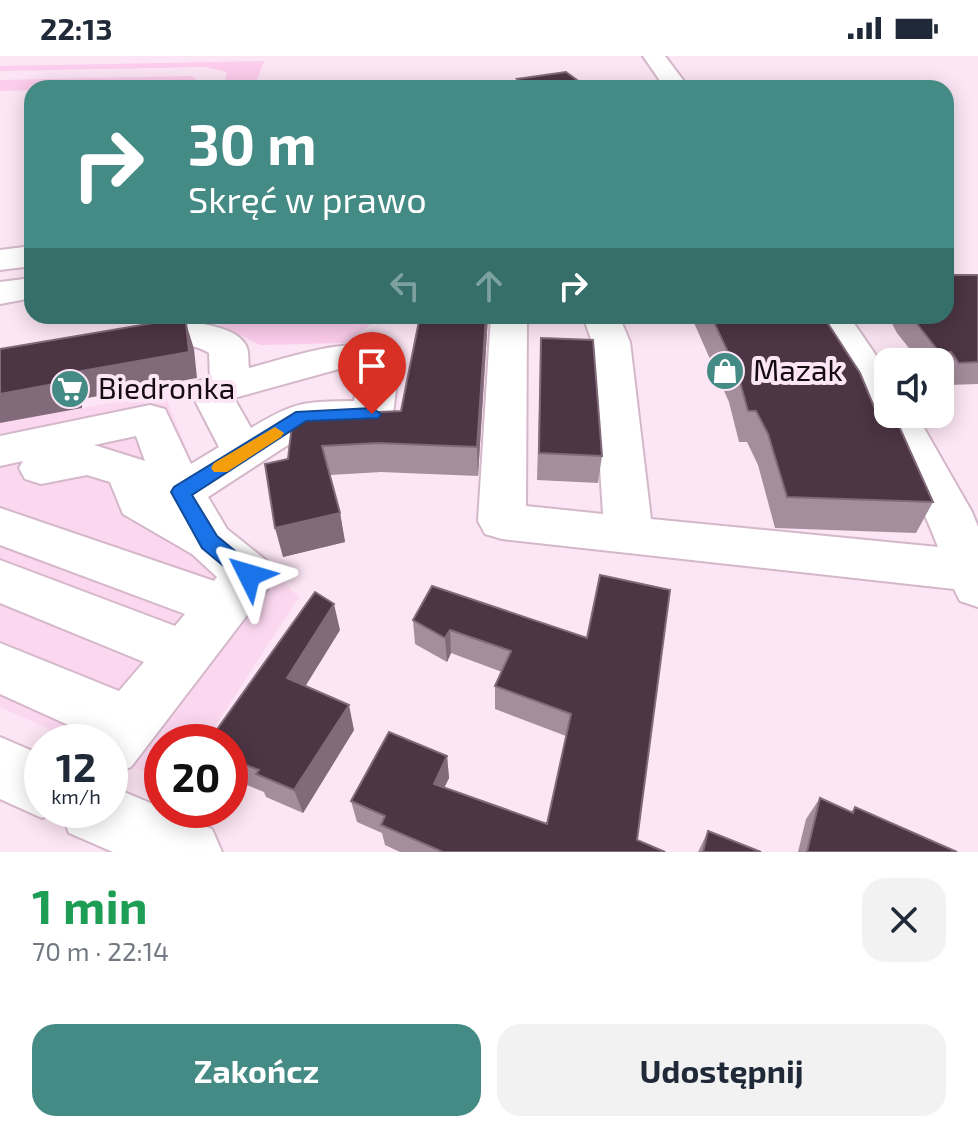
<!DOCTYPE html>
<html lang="pl">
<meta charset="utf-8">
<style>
:root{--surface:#fff;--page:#f2f2f3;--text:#1f2937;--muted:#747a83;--accent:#448b85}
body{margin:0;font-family:"Exo 2",sans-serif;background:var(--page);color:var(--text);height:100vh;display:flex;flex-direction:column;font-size:30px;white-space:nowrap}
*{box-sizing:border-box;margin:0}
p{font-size:26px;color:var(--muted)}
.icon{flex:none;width:44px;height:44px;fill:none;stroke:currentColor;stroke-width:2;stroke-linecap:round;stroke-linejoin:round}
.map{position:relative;height:796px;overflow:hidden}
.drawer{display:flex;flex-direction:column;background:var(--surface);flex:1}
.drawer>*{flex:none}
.hud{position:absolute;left:24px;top:24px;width:930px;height:244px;border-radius:24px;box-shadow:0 4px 20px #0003;background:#448b85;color:#fff;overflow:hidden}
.buttons{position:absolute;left:874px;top:292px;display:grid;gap:16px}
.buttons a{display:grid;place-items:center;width:80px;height:80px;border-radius:16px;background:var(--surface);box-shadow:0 4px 20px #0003;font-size:40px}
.speed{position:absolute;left:24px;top:668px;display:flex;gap:16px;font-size:40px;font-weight:700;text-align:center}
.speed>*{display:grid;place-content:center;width:104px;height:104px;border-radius:50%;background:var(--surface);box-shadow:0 4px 20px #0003;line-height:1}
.speed small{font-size:20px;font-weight:400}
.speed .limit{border:12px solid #d22;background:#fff;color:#111}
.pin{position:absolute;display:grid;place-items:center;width:68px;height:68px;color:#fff;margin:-82px -34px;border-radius:50% 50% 50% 0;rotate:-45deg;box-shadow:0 0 8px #0007}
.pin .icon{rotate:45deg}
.me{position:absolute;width:88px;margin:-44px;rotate:310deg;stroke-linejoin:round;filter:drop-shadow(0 0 6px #0008)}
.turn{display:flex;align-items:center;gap:28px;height:168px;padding:0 32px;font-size:36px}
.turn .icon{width:104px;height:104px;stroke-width:2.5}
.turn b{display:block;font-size:56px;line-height:68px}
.lanes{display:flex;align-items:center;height:76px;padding:0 32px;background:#0003;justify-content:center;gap:40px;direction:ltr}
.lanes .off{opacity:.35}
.round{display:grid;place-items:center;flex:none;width:84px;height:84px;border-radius:24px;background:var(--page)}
.summary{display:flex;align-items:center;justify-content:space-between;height:136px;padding:0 32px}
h1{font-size:48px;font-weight:700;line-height:60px;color:#1e9e55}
.button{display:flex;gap:16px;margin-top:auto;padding:16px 32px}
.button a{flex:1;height:92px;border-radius:24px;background:var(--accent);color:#fff;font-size:32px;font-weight:700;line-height:92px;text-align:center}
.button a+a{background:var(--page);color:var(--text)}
.status{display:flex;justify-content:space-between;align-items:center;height:56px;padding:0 40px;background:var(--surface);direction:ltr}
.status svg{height:22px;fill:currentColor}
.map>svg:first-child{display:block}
</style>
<div class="status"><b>22:13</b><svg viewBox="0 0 49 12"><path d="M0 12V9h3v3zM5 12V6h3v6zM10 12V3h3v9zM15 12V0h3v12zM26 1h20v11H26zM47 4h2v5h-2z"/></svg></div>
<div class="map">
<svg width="978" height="796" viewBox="0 0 978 796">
<rect width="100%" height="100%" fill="#fce5f4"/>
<path fill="#fcd8f0" d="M164,337L213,458L299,541L205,686H162V723L110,700V686H78L0,651V367Z"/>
<path fill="#fccdec" d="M264,5L254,32H214L224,28L227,16L205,11L0,15V10Z
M191,20L199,25L183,30L0,35V24Z
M202,260H265L290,264L305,260H375L374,266L345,287L260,289Z"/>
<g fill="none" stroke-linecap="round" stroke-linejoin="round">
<defs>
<path id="minor" d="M643,0H665L689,32H665Z
M32,190V210L0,214V194Z
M32,222V242L0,248V226Z
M491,260H527L526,450L603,458L592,286L583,260H619L630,286L651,463L938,491C906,408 859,335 813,260H849L888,317V358H916L972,456L978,471V551L960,545L954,533L502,483L485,478L478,465Z
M181,265C199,267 240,271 247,292C249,297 248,306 249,312C296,300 346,280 395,293L400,301L393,358L387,368L372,372L311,374L208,441L227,473L267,505L274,519L267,533L131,711L110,720V686H82L86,677L0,638V587L119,635L144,606L0,547V504L175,570L185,558L0,489V452L214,525L217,521L192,498L123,458L110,426L87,419L41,428L25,423L19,412L23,405L0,410V380L150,349L165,353L191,408L219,391L190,335L196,326L210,322L209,297C178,278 148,299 117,291L111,283L117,275ZM339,313H359L354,345C303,346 296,345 251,372L234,342ZM136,380L145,405L94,389Z
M0,681L42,699V754H110V730L212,773L222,796H113L69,777L60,754L42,762L0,743Z"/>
</defs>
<use href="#minor" stroke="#d4b8ca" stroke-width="4"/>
<use href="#minor" fill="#fff" fill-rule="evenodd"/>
</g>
<path fill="#a48d9c" d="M978,219V328L948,329L940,319V306H920L897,277L888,260H946Z
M488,260L478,420L381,416L330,419L340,457L345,486L283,501L288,403L401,355Z
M691,260H823L877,358L933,446L916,477L775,472L758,409L747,386H739L729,346Z
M541,282L602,400L598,427L537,424Z
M413,564L587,582L637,784L665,796H400L385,789L382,777L357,766L351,745L447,700L449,722L444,731L547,768L566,680L495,653V630L502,616L451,597L447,606L415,588Z
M340,574L305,630L354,674L303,757L266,741L264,736L230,722V686Z
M820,742L851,756L855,751L957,796H798L806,763Z
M708,775L761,796H698Z"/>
<path fill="#816a79" d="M486,260H488L478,420L477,391Z
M186,267L194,293L197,322L82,343V352L0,367V338L70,317Z
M340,457L345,486L283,501L275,472Z
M334,548L340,574L295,647L287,622Z
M450,574L451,597L447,606L445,582Z
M349,649L354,674L303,757L294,734Z
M447,700L449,722L436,749L434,728Z"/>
<path fill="#4c3544" stroke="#816a79" stroke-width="2" d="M566,16L588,32H494L522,28L517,23Z
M946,219H978V306L959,307L951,296L940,297L911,260H946Z
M420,260H486L477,391L378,387L322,390L340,457L275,472L265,408L288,403L293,360L401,355Z
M711,260H823L860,317L877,358L894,359L933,446L787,441L768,378L756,355H748L737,315Z
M177,263L186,267L189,296L70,317V325L0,338V293Z
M541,282L593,284L602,400L539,397Z
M600,519L670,534L637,784L665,796H443L381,769L385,760L351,745L389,676L447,700L434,728L547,768L571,658L495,630L511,595L450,574L445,582L413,564L432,530L587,582Z
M315,536L334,548L287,622L349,649L294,734L256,718L259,714L230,703V686H208Z
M820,742L853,757L855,751L957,796H807Z
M708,775L761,796H703Z"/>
<path fill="#1a73e8" stroke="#114b97" stroke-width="2" d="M372,352L381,358L378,362L306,365L192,439L217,480L257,513L260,519L257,525L249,527L242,525L202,492L171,436L174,431L296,356Z"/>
<path fill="#f59e0b" d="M275,371L284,377L281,381L227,416H214L211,412L214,407Z"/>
<defs>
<symbol id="shop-disc" viewBox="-11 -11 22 22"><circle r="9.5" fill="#448b85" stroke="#fce5f4"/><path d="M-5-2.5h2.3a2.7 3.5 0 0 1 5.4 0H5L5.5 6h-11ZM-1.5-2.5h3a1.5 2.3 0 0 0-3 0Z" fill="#fff"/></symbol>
<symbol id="supermarket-disc" viewBox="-11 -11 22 22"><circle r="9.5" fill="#448b85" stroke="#fce5f4"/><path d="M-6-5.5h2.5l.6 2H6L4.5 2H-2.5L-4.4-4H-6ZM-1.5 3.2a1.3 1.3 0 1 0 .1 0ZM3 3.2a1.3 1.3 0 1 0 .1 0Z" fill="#fff"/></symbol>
</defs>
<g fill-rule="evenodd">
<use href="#shop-disc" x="703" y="293" width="44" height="44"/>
<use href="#supermarket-disc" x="48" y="311" width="44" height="44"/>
</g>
<g text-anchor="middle" stroke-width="8" stroke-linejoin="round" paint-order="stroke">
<g font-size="30" fill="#150c12" stroke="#fce5f4" text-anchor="start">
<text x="753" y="325">Mazak</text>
<text x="98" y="343">Biedronka</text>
</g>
</g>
</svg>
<div class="buttons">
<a><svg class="icon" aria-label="sound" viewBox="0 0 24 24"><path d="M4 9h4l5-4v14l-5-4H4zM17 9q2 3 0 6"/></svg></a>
</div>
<div class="speed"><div>12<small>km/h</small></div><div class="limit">20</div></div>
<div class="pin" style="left:372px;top:358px;background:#d93025"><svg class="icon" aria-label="arrive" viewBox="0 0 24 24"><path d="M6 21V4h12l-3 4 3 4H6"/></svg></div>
<svg class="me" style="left:249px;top:519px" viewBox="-20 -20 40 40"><path d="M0-17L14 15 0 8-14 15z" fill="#1a73e8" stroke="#fff" stroke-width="4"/></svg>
<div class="hud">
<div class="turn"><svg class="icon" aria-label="right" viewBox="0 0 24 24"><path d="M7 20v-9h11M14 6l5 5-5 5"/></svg><div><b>30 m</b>Skręć w prawo</div></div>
<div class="lanes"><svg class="icon off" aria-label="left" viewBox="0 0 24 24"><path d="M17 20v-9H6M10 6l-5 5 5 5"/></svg><svg class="icon off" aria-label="ahead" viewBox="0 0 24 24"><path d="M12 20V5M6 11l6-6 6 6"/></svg><svg class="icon" aria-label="right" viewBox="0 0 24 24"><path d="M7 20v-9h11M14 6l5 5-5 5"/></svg></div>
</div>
</div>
<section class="drawer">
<div class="summary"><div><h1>1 min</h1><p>70 m · 22:14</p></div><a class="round"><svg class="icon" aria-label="close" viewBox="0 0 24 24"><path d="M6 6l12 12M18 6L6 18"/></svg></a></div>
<div class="button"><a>Zakończ</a><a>Udostępnij</a></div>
</section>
